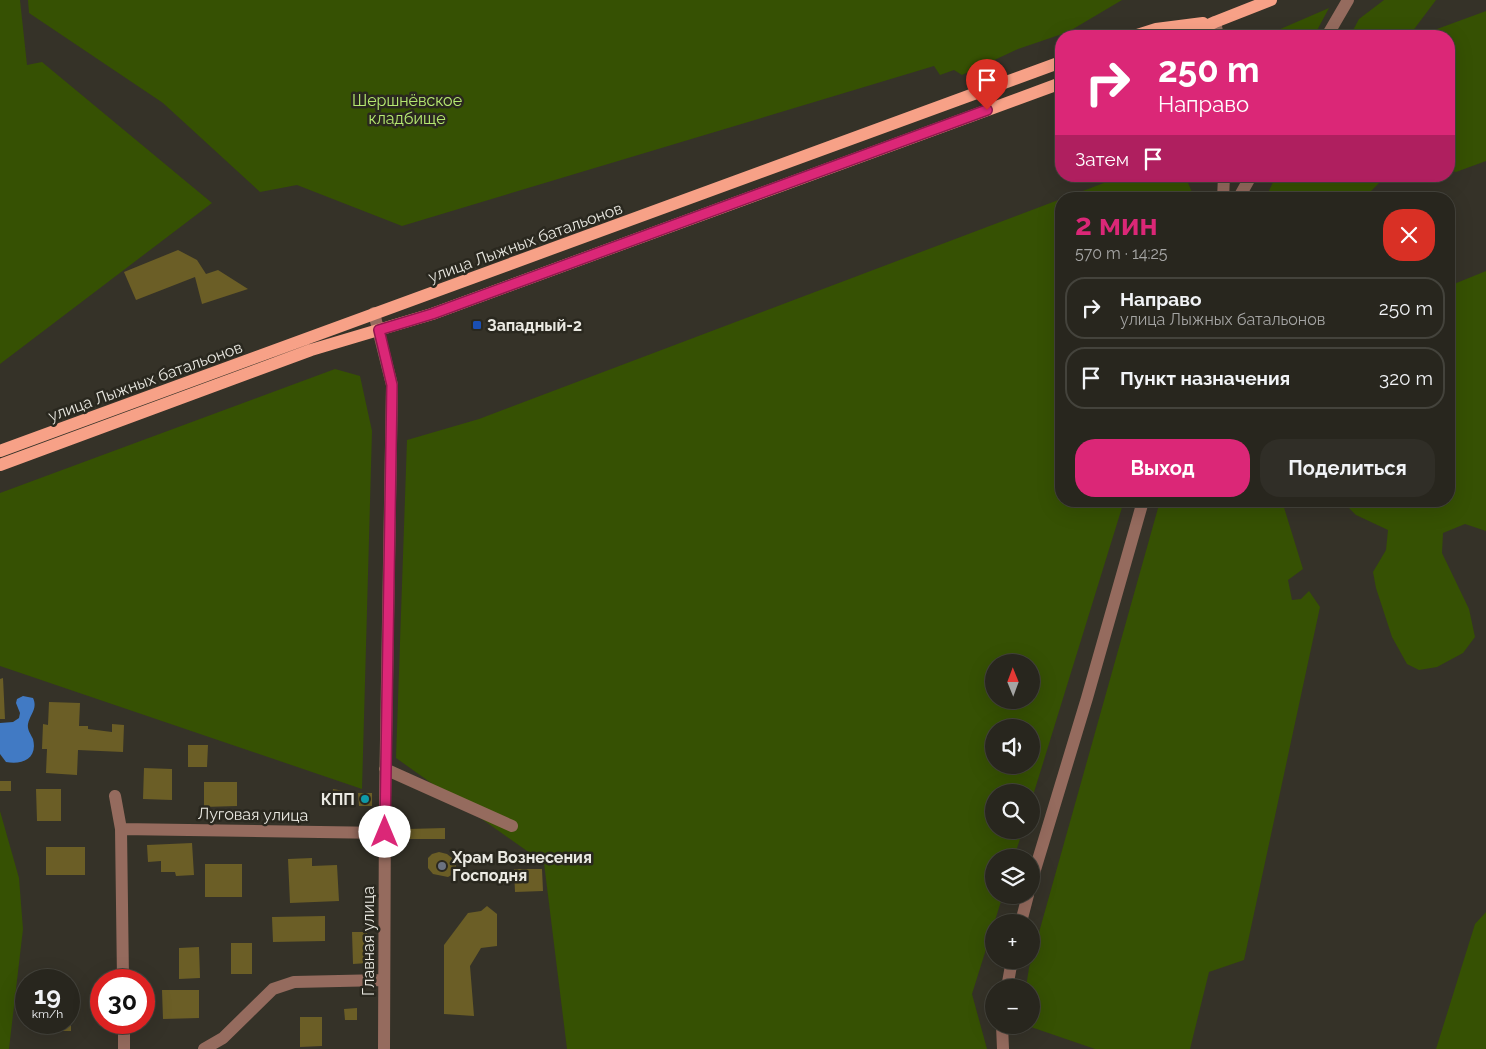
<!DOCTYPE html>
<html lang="ru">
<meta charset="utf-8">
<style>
:root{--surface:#28261e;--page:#302e27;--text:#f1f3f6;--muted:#a5a5a4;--line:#44433c;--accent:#db2777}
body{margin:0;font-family:Raleway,sans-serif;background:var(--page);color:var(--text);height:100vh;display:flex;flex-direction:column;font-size:19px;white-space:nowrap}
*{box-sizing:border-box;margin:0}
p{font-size:16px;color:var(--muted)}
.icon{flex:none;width:28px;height:28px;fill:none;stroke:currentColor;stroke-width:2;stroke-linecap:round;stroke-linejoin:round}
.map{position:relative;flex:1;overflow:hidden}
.sheet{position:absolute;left:1055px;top:192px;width:400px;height:315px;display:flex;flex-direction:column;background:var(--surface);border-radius:20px;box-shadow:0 5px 20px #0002,0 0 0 1px var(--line)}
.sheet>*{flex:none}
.top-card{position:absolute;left:1055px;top:30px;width:400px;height:152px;border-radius:20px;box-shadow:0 5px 20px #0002,0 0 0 1px var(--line);background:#db2777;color:#fff;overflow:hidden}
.needle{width:32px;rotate:359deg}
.controls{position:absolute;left:985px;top:654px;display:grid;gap:10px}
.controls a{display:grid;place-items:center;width:55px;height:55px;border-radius:50%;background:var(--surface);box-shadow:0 5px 20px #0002,0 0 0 1px var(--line);font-size:25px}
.speed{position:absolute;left:15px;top:969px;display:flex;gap:10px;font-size:25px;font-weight:700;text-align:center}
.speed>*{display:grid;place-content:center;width:65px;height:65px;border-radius:50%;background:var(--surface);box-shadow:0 5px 20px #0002,0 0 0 1px var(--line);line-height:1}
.speed small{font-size:12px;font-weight:400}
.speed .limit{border:8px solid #d22;background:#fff;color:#111}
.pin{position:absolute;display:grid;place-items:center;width:42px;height:42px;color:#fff;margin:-51px -21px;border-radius:50% 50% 50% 0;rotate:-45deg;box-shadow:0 0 5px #0007}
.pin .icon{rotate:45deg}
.me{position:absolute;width:55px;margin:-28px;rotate:0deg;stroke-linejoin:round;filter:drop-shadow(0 0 4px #0008)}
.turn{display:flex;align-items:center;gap:18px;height:105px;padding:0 20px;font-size:22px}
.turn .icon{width:65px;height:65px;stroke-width:2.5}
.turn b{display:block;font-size:35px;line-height:42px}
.then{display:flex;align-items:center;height:48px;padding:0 20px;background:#0003;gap:10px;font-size:19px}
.round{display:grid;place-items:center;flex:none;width:52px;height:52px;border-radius:20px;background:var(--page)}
.head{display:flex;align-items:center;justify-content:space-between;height:85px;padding:0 20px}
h1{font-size:30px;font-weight:700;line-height:38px;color:var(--accent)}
.cta{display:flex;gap:10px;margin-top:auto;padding:10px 20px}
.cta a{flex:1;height:58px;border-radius:20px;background:var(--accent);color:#fff;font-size:20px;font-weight:700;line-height:58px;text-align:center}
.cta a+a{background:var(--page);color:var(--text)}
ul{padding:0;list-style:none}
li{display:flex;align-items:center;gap:15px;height:62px;margin:0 10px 8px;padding:0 10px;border:2px solid var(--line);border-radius:20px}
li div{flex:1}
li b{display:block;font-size:19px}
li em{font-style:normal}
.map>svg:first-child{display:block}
</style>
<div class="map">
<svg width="1486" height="1049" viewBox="0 0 1486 1049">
<rect width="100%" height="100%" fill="#353228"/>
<path fill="#365103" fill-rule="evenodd" d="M0,0H20L27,65L42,62L212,203L0,364Z
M28,0H1122L1068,32L1018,49L962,75L954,70L940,75L934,66L402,226L297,185L260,192L163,103L29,13Z
M1384,0H1436L1409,36H1350L1359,19Z
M1329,8L1314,36H1264Z
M1486,11V161L1456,172L1449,170V36H1418Z
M1122,176H1185L1195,199H1062Z
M1276,176H1386L1363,199H1265Z
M1061,199V501H1124L1031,802V792H994V830H1023L1014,857L994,858V895H1003L972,994L987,1049H567L544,863L396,758L407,440L479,419ZM994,662H1031V700H994ZM994,728H1031V765H994Z
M1486,271V531L1465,524L1443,533L1442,553L1469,609L1475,637L1463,653L1437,667L1419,670L1407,664L1392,637L1376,588L1373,572L1386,550L1388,530L1356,515L1342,501H1449V286Z
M335,369L360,376L372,431L362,789L0,666V493Z
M1160,501H1282L1303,569L1288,580L1292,600L1301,599L1309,591L1320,607L1244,960L1209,972L1190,1049H1095L1025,1025H1031V988L1026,987L1029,968Z
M0,811L19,878L23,929L9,1049H0Z
M1486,912V1049H1436L1475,924Z"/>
<path fill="#417ac4" d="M23,696L33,698C38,709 30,714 28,724C27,730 31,734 33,739C38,759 22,765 6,762L0,754V723L13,722L19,718L20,713L16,703L17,699Z"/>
<path fill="#6b5e26" d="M178,250L197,260L206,274L218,270L248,289L202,304L195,277L136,300L124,272Z
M3,678L5,719H0V679Z
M49,702L80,703L79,726H88V729L112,732V724L124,725L123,752L78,750L77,775L46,773L47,749H42L43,724L48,725Z
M188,745H208L207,767H188Z
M144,768L172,769V800L143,799Z
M0,781H11V791H0Z
M204,782H237V806L204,807Z
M36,789H61V821H37Z
M333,789L349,792L346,806L331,803Z
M358,793H372V806H359Z
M445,828V839H408V829Z
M192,843L194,875L176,876L175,872H161V861L148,862L147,845Z
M46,847H85V875H46Z
M439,852L447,854L452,858L456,864V870L453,874L448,877L433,874L428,868V858L432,854Z
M312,858V866L337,865L339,901L290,903L288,859Z
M205,864H242V897H205Z
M514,869H542L543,891L515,892Z
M487,906L497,914V946L481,948L470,966L474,1016L444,1014V945L468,913L481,911Z
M325,916V941L273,942L272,917Z
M352,932H367L368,963L353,964Z
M231,943H252V974H231Z
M199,947L200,978L179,979V948Z
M162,990H199V1018L163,1019Z
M69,996H71V1031H38V1022H69Z
M357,1008V1020H345L344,1009Z
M300,1017H322V1046L300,1047Z"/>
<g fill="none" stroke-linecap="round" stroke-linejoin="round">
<path stroke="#956b5e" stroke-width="12" d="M1215,22L1218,36
M1327,36L1348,0
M1223,199L1224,176
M1238,199L1251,176
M374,313L392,385L385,798L384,1049
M385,769L512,826
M115,796L121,829L123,980
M121,829L385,833
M1031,883L1087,698L1143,501
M1021,922L1028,895
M1007,988L1012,960
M124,1022V1049
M1002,1025L1003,1049
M204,1049L223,1038L273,989L294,982L384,980"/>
<path stroke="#f7a187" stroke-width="12" d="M1134,36L1156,29L1203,23
M1184,36L1215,22L1271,0
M0,451L1061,62
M0,465L311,350L432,314L1061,83"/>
</g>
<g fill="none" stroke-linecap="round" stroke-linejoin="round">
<defs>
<path id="route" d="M385,832L392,385L379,330L432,314L987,110"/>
</defs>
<use href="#route" stroke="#8e194d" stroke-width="12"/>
<use href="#route" stroke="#db2777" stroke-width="9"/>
</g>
<rect fill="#1a4fb4" stroke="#2a281f" stroke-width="2" x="472" y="320" width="10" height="10" rx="2.5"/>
<circle fill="#0f9aa8" stroke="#2a281f" stroke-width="2" cx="365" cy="799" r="5"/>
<circle fill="#6b7280" stroke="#2a281f" stroke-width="2" cx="442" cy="866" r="5"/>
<g text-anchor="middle" stroke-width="5" stroke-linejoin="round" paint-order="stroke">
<g font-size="16" fill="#b6e971" stroke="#2a281f">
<text x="407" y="106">Шершнёвское<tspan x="407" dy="18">кладбище</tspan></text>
</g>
<g font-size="16" fill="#eae9e2" stroke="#2a281f">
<text transform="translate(525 242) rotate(-20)" y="6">улица Лыжных батальонов</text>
<text transform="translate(145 381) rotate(-20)" y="6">улица Лыжных батальонов</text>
<text transform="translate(253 814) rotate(1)" y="6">Луговая улица</text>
<text transform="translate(368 941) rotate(-90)" y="6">Главная улица</text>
</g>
<g font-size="16" font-weight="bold" fill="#eae9e2" stroke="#2a281f" text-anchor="start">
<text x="487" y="331">Западный-2</text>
<text x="355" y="805" text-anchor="end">КПП</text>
<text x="452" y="863">Храм Вознесения<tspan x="452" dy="18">Господня</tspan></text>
</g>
</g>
</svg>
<div class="controls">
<a><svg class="needle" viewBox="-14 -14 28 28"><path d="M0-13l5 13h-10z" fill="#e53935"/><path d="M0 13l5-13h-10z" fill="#a5a5a4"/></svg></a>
<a><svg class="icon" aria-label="sound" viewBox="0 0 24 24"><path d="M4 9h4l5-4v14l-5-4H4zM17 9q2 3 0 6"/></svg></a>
<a><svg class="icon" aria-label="search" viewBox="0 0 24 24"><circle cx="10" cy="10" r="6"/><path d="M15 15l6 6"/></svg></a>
<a><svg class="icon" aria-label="layers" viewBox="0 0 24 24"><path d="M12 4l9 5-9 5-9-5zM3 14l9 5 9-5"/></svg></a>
<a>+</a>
<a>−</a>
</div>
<div class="speed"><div>19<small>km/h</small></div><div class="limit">30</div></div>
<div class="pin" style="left:987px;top:110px;background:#d93025"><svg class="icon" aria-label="arrive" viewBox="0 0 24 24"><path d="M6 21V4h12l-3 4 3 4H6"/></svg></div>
<svg class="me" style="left:385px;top:832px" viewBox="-20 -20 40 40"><circle r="19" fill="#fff"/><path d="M0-13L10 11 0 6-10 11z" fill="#db2777"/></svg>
<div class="top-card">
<div class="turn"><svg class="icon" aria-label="right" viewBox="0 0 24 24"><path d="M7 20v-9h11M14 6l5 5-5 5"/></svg><div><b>250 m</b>Направо</div></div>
<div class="then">Затем<svg class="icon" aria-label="arrive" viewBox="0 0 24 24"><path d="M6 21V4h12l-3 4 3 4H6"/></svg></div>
</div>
<section class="sheet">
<div class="head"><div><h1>2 мин</h1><p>570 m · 14:25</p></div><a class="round" style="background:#d93025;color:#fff"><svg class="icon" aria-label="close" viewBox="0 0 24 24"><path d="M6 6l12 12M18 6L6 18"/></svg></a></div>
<ul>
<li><svg class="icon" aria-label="right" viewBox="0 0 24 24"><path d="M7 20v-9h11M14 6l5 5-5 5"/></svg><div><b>Направо</b><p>улица Лыжных батальонов</p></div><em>250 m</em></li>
<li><svg class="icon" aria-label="arrive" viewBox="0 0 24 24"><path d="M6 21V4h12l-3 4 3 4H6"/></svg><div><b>Пункт назначения</b></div><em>320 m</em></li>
</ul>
<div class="cta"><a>Выход</a><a>Поделиться</a></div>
</section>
</div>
